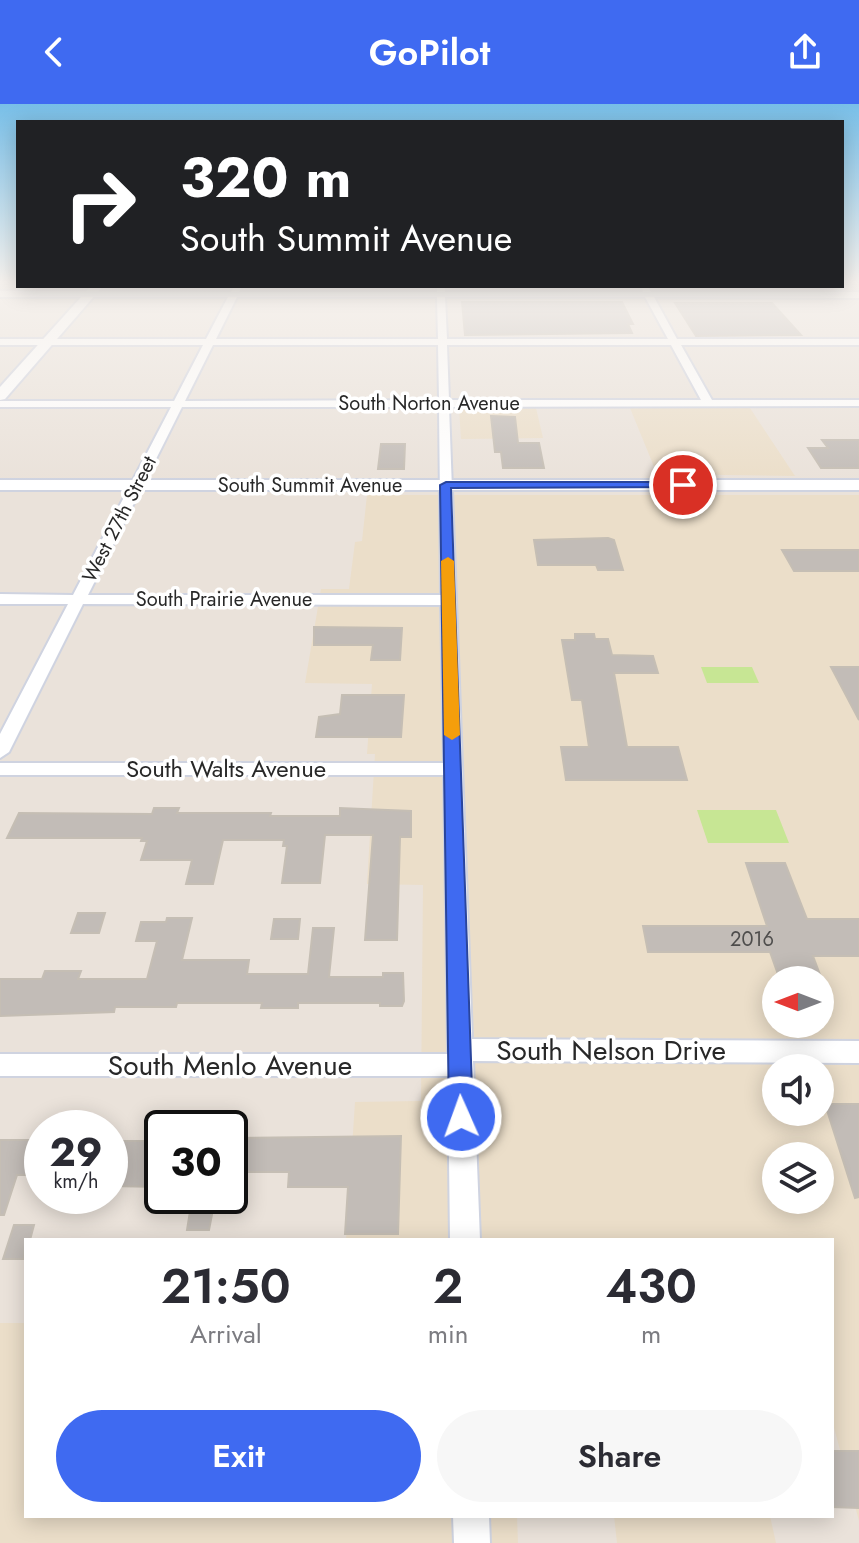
<!DOCTYPE html>
<style>
:root{--surface:#fff;--page:#f7f7f7;--text:#2b2b33;--muted:#7c7c81;--accent:#3f6af1}
body{margin:0;font-family:Jost,sans-serif;background:var(--page);color:var(--text);height:100vh;display:flex;flex-direction:column;font-size:30px;white-space:nowrap}
*{box-sizing:border-box;margin:0}
p{font-size:26px;color:var(--muted)}
.icon{flex:none;width:44px;height:44px;fill:none;stroke:currentColor;stroke-width:2;stroke-linecap:round;stroke-linejoin:round}
.map{position:relative;flex:1;overflow:hidden}
.details{position:absolute;left:24px;top:1134px;width:810px;height:280px;display:flex;flex-direction:column;background:var(--surface);border-radius:0px;box-shadow:0 4px 20px #0003}
.details>*{flex:none}
.banner{position:absolute;left:16px;top:16px;width:828px;height:168px;border-radius:0px;box-shadow:0 4px 20px #0003;background:#202124;color:#fff;overflow:hidden}
.needle{width:52px;rotate:270deg}
.controls{position:absolute;left:762px;top:862px;display:grid;gap:16px}
.controls a{display:grid;place-items:center;width:72px;height:72px;border-radius:50%;background:var(--surface);box-shadow:0 4px 20px #0003;font-size:40px}
.speed{position:absolute;left:24px;top:1006px;display:flex;gap:16px;font-size:40px;font-weight:700;text-align:center}
.speed>*{display:grid;place-content:center;width:104px;height:104px;border-radius:50%;background:var(--surface);box-shadow:0 4px 20px #0003;line-height:1}
.speed small{font-size:20px;font-weight:400}
.speed .limit{border:4px solid #111;border-radius:12px;background:#fff;color:#111}
.pin{position:absolute;display:grid;place-items:center;width:68px;height:68px;color:#fff;margin:-34px;border:4px solid #fff;border-radius:50%;box-shadow:0 2px 8px #0007}
.me{position:absolute;width:88px;margin:-44px;rotate:358deg;stroke-linejoin:round;filter:drop-shadow(0 0 6px #0008)}
.turn{display:flex;align-items:center;gap:28px;height:168px;padding:0 32px;font-size:36px}
.turn .icon{width:104px;height:104px;stroke-width:2.5}
.turn b{display:block;font-size:56px;line-height:68px}
.eta{display:flex;justify-content:space-evenly;align-items:center;height:136px;text-align:center}
.eta b{font-size:48px;font-weight:600;line-height:56px}
.button{display:flex;gap:16px;margin-top:auto;padding:16px 32px}
.button a{flex:1;height:92px;border-radius:48px;background:var(--accent);color:#fff;font-size:32px;font-weight:600;line-height:92px;text-align:center}
.button a+a{background:var(--page);color:var(--text)}
header{display:flex;justify-content:space-between;align-items:center;height:104px;padding:0 32px;background:var(--accent);color:#fff;font-size:36px;font-weight:600}
.map>svg:first-child{display:block}
</style>
<header><svg class="icon" aria-label="back" viewBox="0 0 24 24"><path d="M15 5l-7 7 7 7"/></svg>GoPilot<svg class="icon" aria-label="share" viewBox="0 0 24 24"><path d="M12 15V3M7 8l5-5 5 5M5 13v7h14v-7"/></svg></header>
<div class="map">
<svg width="859" height="1439" viewBox="0 0 859 1439">
<rect width="100%" height="100%" fill="#eae2da"/>
<path fill="#ebdec9" fill-rule="evenodd" d="M459,304H536L543,334L461,335Z
M630,304H750L795,372L657,370Z
M367,391H859V1417L832,1316V1136H346L355,998L421,997L423,781L367,780L375,650H367L372,580L305,579L321,485H349L355,438L362,437ZM776,876H820V920H776ZM776,964H820V1008H776ZM776,1052H820V1096H776Z
M0,1219H26V1412H517L518,1439H0Z
M614,1412H770L776,1439H617Z"/>
<path fill="#c7e694" d="M701,563H752L759,579H707Z
M697,706H776L789,739H708Z"/>
<path fill="#c2bcb7" stroke="#c5beb4" stroke-width="2" d="M462,198H622L633,220H628L632,229L465,231Z
M675,199H772L801,231L696,232Z
M491,312L515,313L518,339H539L544,364H503L501,348H495Z
M822,336H859V364H821L808,344H828Z
M381,340H405L404,365H378Z
M608,434L614,436L623,466H598L596,461H538L534,436Z
M782,446H859V467H794Z
M314,523L402,524L400,556H371L373,541H314Z
M575,530H594L595,535H608L612,551L653,552L658,569H614L627,643H678L687,676H566L561,643H589L582,596H572L562,536H575Z
M831,563H859V616Z
M342,591H404L401,633H316L319,613L340,610Z
M154,704H179L177,709H271L270,712H340V704L411,707V733H400L397,836H365L373,731H325L320,779H282L287,742H283L284,736H223L213,780H186L192,756H141L147,737H141L142,734H7L19,709L152,710Z
M746,759H785L807,815H859V852H813L822,876H780L770,848H648L643,822H767Z
M78,809H105L99,829H71Z
M167,814H192L182,856H249L247,870H308L313,824H334L329,873H383V869H403L404,897L402,902H380V899H298V904H261L262,899H177L176,903H115L114,908L0,912V875H42L45,867H81L78,875H147L157,837H136L141,818H166Z
M274,815H300L298,835H271Z
M825,1000H859V1093L855,1094Z
M401,1032L398,1130H345L348,1083H288L289,1068H230L232,1034Z
M0,1036H42V1071H17L4,1111H0Z
M113,1037H162V1083L110,1082Z
M192,1095H215L209,1126H187Z
M14,1121H34L30,1136H26L24,1155H3Z
M832,1347H859V1404L832,1403Z"/>
<g fill="none" stroke-linecap="round" stroke-linejoin="round">
<defs>
<path id="minor" d="M234,182H242L239,188H437V182H445V188H643L641,182H647L651,188H859V194L654,193L677,235H859V241H681L712,296H859V302L449,303L472,935L859,937V959L473,957L480,1136H450L448,972H0V950H448L444,671H0V659H444L441,501L83,500L9,648L0,654V630L68,500H0V490L73,491L171,303H0V297H174L203,241H0V235H206L228,193H0V187L231,188ZM237,193H437L438,235H216ZM445,193H645L668,235H447ZM213,241H438L439,296L185,297ZM447,241H671L701,296H449ZM182,303H439L441,491H88Z
M453,1412H489L490,1439H454Z"/>
<path id="tertiary" d="M0,376H859V386H0Z"/>
<path id="secondary" d="M91,182H103L5,295L0,296V283Z"/>
</defs>
<use href="#minor" stroke="#cfd3e0" stroke-width="4"/>
<use href="#tertiary" stroke="#cfd3e0" stroke-width="4"/>
<use href="#secondary" stroke="#cfd3e0" stroke-width="4"/>
<use href="#minor" fill="#fff" fill-rule="evenodd"/>
<use href="#tertiary" fill="#fff" fill-rule="evenodd"/>
<use href="#secondary" fill="#fff" fill-rule="evenodd"/>
</g>
<linearGradient id="sky" x2="0" y2="1"><stop stop-color="#78bfe8"/><stop offset="0.47" stop-color="#f6f2ee"/><stop offset="1" stop-color="#f6f2ee" stop-opacity="0"/></linearGradient>
<rect width="859" height="378" fill="url(#sky)"/>
<path fill="#3f6af1" stroke="#29459d" stroke-width="2" d="M683,378L689,381L687,383L451,384L473,1013L470,1020L461,1024L453,1020L449,1013L440,381L446,378Z"/>
<path fill="#f59e0b" d="M448,453L454,457L460,631L452,636L444,631L441,457Z"/>
<g text-anchor="middle" stroke-width="7" stroke-linejoin="round" paint-order="stroke">
<g font-size="20" fill="#282828" stroke="#fff">
<text x="429" y="306">South Norton Avenue</text>
<text x="310" y="388">South Summit Avenue</text>
<text transform="translate(119 415) rotate(-63)" y="7">West 27th Street</text>
<text x="224" y="502">South Prairie Avenue</text>
</g>
<g font-size="20" fill="#4e4d4c">
<text x="752" y="842">2016</text>
</g>
<g font-size="24" fill="#282828" stroke="#fff">
<text x="226" y="673">South Walts Avenue</text>
</g>
<g font-size="28" fill="#282828" stroke="#fff">
<text x="611" y="956">South Nelson Drive</text>
<text x="230" y="971">South Menlo Avenue</text>
</g>
</g>
</svg>
<div class="controls">
<a><svg class="needle" viewBox="-14 -14 28 28"><path d="M0-13l5 13h-10z" fill="#e53935"/><path d="M0 13l5-13h-10z" fill="#7c7c81"/></svg></a>
<a><svg class="icon" aria-label="sound" viewBox="0 0 24 24"><path d="M4 9h4l5-4v14l-5-4H4zM17 9q2 3 0 6"/></svg></a>
<a><svg class="icon" aria-label="layers" viewBox="0 0 24 24"><path d="M12 4l9 5-9 5-9-5zM3 14l9 5 9-5"/></svg></a>
</div>
<div class="speed"><div>29<small>km/h</small></div><div class="limit">30</div></div>
<div class="pin" style="left:683px;top:381px;background:#d93025"><svg class="icon" aria-label="arrive" viewBox="0 0 24 24"><path d="M6 21V4h12l-3 4 3 4H6"/></svg></div>
<svg class="me" style="left:461px;top:1013px" viewBox="-20 -20 40 40"><circle r="17" fill="#3f6af1" stroke="#fff" stroke-width="3"/><path d="M0-11L8 9 0 5-8 9z" fill="#fff"/></svg>
<div class="banner">
<div class="turn"><svg class="icon" aria-label="right" viewBox="0 0 24 24"><path d="M7 20v-9h11M14 6l5 5-5 5"/></svg><div><b>320 m</b>South Summit Avenue</div></div>
</div>
<section class="details">
<div class="eta">
<div><b>21:50</b><p>Arrival</p></div>
<div><b>2</b><p>min</p></div>
<div><b>430</b><p>m</p></div>
</div>
<div class="button"><a>Exit</a><a>Share</a></div>
</section>
</div>
